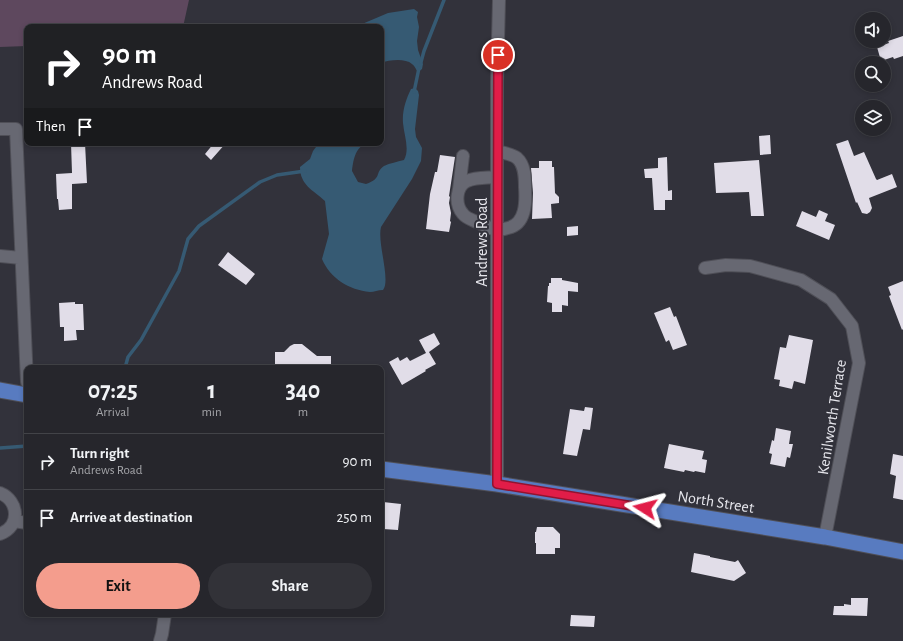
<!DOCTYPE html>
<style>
:root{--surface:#26262c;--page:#323238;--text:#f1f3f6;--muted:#a4a5a9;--line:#424348;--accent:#f49d8d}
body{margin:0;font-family:"Alegreya Sans",sans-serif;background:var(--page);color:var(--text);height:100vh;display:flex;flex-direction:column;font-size:15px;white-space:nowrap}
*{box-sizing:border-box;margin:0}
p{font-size:13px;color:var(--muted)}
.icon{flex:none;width:22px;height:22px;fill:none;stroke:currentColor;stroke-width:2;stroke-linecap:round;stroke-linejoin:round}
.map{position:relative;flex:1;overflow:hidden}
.sheet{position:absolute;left:24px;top:365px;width:360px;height:252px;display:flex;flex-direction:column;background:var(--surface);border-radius:8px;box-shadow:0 2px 6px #0003,0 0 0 1px var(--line)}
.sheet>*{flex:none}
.top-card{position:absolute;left:24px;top:24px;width:360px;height:122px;border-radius:8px;box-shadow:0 2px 6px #0003,0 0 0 1px var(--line);background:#202124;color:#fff;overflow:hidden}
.fabs{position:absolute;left:855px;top:12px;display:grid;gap:8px}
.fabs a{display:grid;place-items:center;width:36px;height:36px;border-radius:50%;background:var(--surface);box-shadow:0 2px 6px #0003,0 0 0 1px var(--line);font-size:20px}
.pin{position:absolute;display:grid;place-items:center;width:34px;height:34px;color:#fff;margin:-17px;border:2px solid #fff;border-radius:50%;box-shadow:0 1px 4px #0007}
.me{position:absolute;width:44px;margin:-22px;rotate:279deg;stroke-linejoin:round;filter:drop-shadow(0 0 3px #0008)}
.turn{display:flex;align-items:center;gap:14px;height:84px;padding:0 12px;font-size:18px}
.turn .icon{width:52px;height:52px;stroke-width:2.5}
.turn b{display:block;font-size:28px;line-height:34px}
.then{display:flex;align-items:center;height:38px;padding:0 12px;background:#0003;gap:8px;font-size:15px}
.eta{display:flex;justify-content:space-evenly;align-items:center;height:68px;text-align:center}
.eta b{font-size:24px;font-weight:700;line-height:28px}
.action{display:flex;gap:8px;margin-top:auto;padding:8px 12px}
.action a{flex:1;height:46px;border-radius:24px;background:var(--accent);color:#111;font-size:16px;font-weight:700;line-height:46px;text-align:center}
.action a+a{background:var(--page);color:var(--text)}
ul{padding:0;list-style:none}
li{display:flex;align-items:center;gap:12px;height:56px;padding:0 12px;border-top:1px solid var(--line)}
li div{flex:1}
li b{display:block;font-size:15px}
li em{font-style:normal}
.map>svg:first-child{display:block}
</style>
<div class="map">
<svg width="903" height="641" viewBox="0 0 903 641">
<rect width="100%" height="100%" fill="#32323b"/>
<path fill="#5e485e" d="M0,0H189L183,27H27V46L0,47Z"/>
<path fill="#365a73" d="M414,9L418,12L417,17L419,27L417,41L418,50L423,64L422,69L418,72C416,70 415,66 412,64C405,58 389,60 381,63V27H355L388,13Z
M415,88L418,91L419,95L415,129L416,137L422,148L421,161L412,179L381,227C377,243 391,280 383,290C378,290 374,292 370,292C349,290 330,278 322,259L329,234L325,201C313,190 300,185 300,167L310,159L313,151L316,147L323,143H366V144C355,147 353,162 352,171L358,182L366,184C383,178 374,173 384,166C390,163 397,162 404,160C410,149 404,135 403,123C402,111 406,99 411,89Z"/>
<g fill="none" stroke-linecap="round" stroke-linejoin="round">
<path stroke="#365a73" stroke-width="3.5" d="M421,62L424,51L444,0
M414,92L419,68
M125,368L128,357L141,340L179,271L188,239L199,226L260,182L277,175L305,171
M0,448L27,446"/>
</g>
<path fill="#e1dde8" d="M903,36V56L894,59L893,57L881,61L877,47L889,43L888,41Z
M770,135L771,154L760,155L759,136Z
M848,140L854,156L864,152L876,179L877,180L892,174L897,187L869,198L872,208L870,212L867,214L862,213L857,202L856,203L836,144Z
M71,143H85L87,183L72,184V209L59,210L58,199H57L56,174L72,173Z
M214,143H226L211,160L205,154Z
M440,155L455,157L449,196L450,197L449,203L451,213L450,221L451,222L449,232L426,229L430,194L435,172H437Z
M667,157L668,191L672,190V200H665V210H654L652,178H645L644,169L658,168V158Z
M759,160L764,216H751L749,192L716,193L714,163Z
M539,161H552V167H554L555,193L559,197V203L551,204L552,218L532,219L533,193L531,168H539Z
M819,210L828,214L825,221L835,225L829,240L796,226L802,211L816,217Z
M578,226V235L567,236V227Z
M228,252L255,274L246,285L218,265Z
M551,278H562V280L578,283V292L568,291V306L562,305V312H552V303L547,302L548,286H549V283H551Z
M903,281V329L902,330L889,296L891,295L888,287Z
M75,302V304H83L84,330H76L77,340L64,341V327H60L59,303Z
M670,307L674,317L676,316L687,345L673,350L669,340L666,342L654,313Z
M434,333L440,344L429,352L436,364L425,370L426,371L402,385L389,362L398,357L400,361L407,357L410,361L426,353L419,340Z
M789,335L813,340L805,384L794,381L792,389L779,386L780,380L774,379L780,347L786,348Z
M294,344H302L317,356H331V368H275V352H284L290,346Z
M585,407L593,408L590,430L583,429L577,456L563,454L570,409L584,411Z
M776,428L791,431L789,444H793L790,458L787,457L785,467L770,464L772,454L769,453L772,440L774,441Z
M669,444L704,451L702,459L707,460L705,473L695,471L694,472L685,470L684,472L664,468Z
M893,454L903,456V500L893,498L896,476L890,474Z
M383,502L401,504L398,530L383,529L385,513L382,512Z
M537,527H553L560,534V548H555V554H536V543H535V532H536Z
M694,553L710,556V557L735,562L738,560L746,573L734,581L691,572Z
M851,598H868L867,616L833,615L834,606H844V604L851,605Z
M571,615L595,616L594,627L570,626Z"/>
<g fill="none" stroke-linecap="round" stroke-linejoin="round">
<defs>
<path id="minor" d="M0,129H16L27,382
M497,151C503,153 512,154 517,158C525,165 525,178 525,187C526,202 526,224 508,228C504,229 499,231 496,230C490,228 484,225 479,223C473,220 467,219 463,214C455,205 455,187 467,181C476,177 487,178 497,177
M459,189L463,156
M0,256L21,258
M705,268L726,265L750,266L801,280L831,299L852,326L859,363L825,537
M497,484V82L499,0
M0,493C19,501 21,526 0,534
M14,521L27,523
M160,641L162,634L165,614"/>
<path id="major" d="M0,390L27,395
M381,469L497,484L825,537L903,552"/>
</defs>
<use href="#minor" stroke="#4f4f57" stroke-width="14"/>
<use href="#major" stroke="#4f4f57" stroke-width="17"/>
<use href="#minor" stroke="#676872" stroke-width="12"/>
<use href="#major" stroke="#587bc0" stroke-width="15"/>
</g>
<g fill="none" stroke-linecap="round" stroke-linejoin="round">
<defs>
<path id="route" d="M498,55L497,484L645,508"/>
</defs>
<use href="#route" stroke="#92132f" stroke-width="10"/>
<use href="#route" stroke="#e11d48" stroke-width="7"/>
</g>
<g text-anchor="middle" stroke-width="4" stroke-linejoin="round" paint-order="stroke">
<g font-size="16" fill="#e6e6ec" stroke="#32323b">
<text transform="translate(481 242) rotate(-90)" y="6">Andrews Road</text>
<text transform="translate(831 417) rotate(-81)" y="6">Kenilworth Terrace</text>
<text transform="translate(716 501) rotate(9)" y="6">North Street</text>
</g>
</g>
</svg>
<div class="fabs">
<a><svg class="icon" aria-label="sound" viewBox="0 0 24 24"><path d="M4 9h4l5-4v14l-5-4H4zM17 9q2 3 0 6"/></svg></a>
<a><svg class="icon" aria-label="search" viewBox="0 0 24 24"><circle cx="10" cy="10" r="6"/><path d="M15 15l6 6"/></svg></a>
<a><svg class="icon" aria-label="layers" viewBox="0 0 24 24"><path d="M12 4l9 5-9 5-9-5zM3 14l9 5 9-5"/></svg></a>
</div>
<div class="pin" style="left:498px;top:55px;background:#d93025"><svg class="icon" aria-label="arrive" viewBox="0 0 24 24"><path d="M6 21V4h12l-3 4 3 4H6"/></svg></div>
<svg class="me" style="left:645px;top:508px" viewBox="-20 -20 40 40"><path d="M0-17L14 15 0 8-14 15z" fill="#e11d48" stroke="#fff" stroke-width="4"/></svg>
<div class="top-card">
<div class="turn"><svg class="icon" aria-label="right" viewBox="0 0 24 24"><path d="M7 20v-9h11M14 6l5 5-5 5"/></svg><div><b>90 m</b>Andrews Road</div></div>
<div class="then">Then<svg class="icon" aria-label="arrive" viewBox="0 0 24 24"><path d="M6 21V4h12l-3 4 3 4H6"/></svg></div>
</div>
<section class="sheet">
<div class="eta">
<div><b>07:25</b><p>Arrival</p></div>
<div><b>1</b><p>min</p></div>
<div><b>340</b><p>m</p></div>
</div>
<ul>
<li><svg class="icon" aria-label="right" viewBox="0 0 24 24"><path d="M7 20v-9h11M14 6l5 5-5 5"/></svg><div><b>Turn right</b><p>Andrews Road</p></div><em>90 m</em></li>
<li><svg class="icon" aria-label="arrive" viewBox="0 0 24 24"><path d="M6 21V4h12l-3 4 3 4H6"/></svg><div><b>Arrive at destination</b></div><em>250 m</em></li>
</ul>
<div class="action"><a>Exit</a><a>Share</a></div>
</section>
</div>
